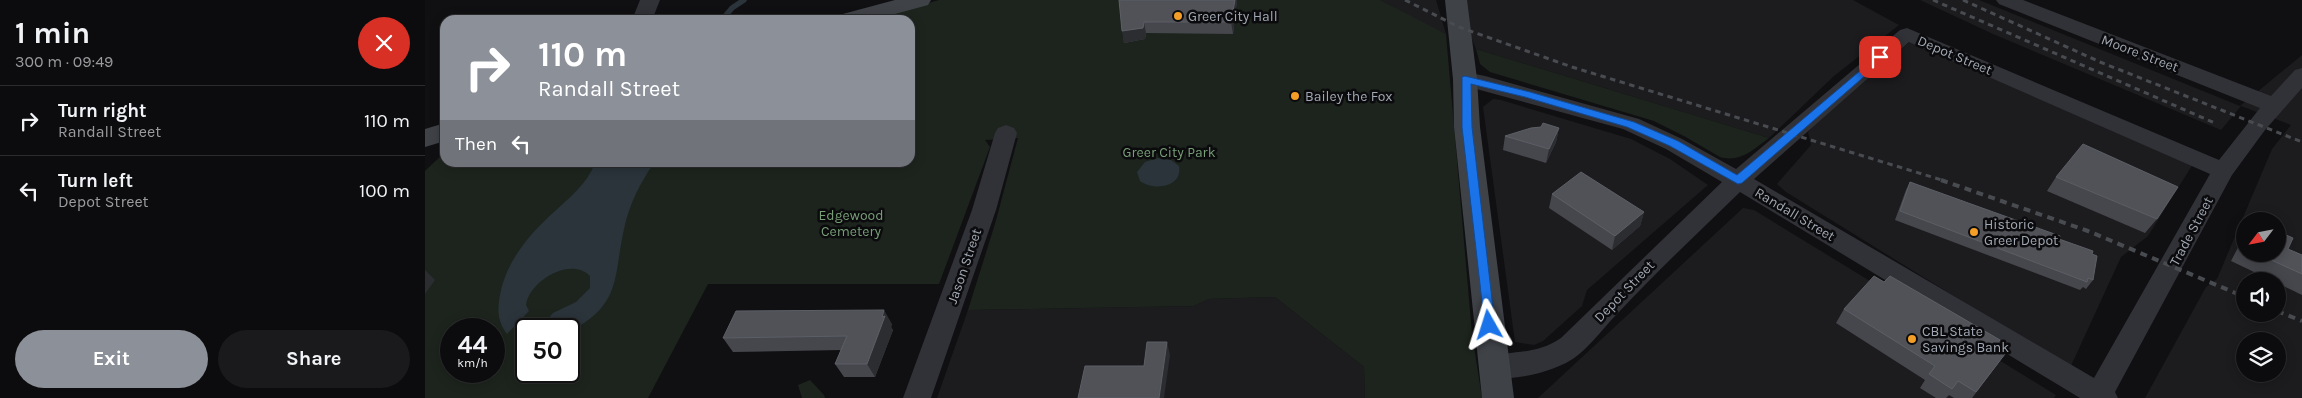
<!DOCTYPE html>
<meta charset="utf-8">
<style>
:root{--surface:#0c0c0e;--page:#1a1a1c;--text:#f1f3f6;--muted:#9a9b9e;--line:#2c2c2e;--accent:#8c9099}
body{margin:0;font-family:Karla,sans-serif;background:var(--page);color:var(--text);height:100vh;display:flex;flex-direction:column;font-size:19px;white-space:nowrap}
*{box-sizing:border-box;margin:0}
p{font-size:16px;color:var(--muted)}
.icon{flex:none;width:28px;height:28px;fill:none;stroke:currentColor;stroke-width:2;stroke-linecap:round;stroke-linejoin:round}
.map{position:relative;flex:1;overflow:hidden}
.drawer{display:flex;flex-direction:column;background:var(--surface);width:425px}
.drawer>*{flex:none}
.guide{position:absolute;left:15px;top:15px;width:475px;height:152px;border-radius:15px;box-shadow:0 2px 12px #0003,0 0 0 1px var(--line);background:#8c9099;color:#fff;overflow:hidden}
.needle{width:32px;rotate:238deg}
.fabs{position:absolute;left:1811px;top:212px;display:grid;gap:10px}
.fabs a{display:grid;place-items:center;width:50px;height:50px;border-radius:50%;background:var(--surface);box-shadow:0 2px 12px #0003,0 0 0 1px var(--line);font-size:25px}
.speed{position:absolute;left:15px;top:318px;display:flex;gap:10px;font-size:25px;font-weight:700;text-align:center}
.speed>*{display:grid;place-content:center;width:65px;height:65px;border-radius:50%;background:var(--surface);box-shadow:0 2px 12px #0003,0 0 0 1px var(--line);line-height:1}
.speed small{font-size:12px;font-weight:400}
.speed .limit{border:2px solid #111;border-radius:8px;background:#fff;color:#111}
.pin{position:absolute;display:grid;place-items:center;width:42px;height:42px;color:#fff;margin:-21px;border-radius:10px;box-shadow:0 2px 8px #0006}
.me{position:absolute;width:55px;margin:-28px;rotate:354deg;stroke-linejoin:round;filter:drop-shadow(0 0 4px #0008)}
.turn{display:flex;align-items:center;gap:18px;height:105px;padding:0 15px;font-size:22px}
.turn .icon{width:65px;height:65px;stroke-width:2.5}
.turn b{display:block;font-size:35px;line-height:42px}
.then{display:flex;align-items:center;height:48px;padding:0 15px;background:#0003;gap:10px;font-size:19px}
.round{display:grid;place-items:center;flex:none;width:52px;height:52px;border-radius:26px;background:var(--page)}
.head{display:flex;align-items:center;justify-content:space-between;height:85px;padding:0 15px}
h1{font-size:30px;font-weight:700;line-height:38px}
.action{display:flex;gap:10px;margin-top:auto;padding:10px 15px}
.action a{flex:1;height:58px;border-radius:30px;background:var(--accent);color:#fff;font-size:20px;font-weight:700;line-height:58px;text-align:center}
.action a+a{background:var(--page);color:var(--text)}
ul{padding:0;list-style:none}
li{display:flex;align-items:center;gap:15px;height:70px;padding:0 15px;border-top:1px solid var(--line)}
li div{flex:1}
li b{display:block;font-size:19px}
li em{font-style:normal}
main{display:flex;flex:1;min-height:0}
.map>svg:first-child{display:block}
</style>
<main>
<section class="drawer">
<div class="head"><div><h1>1 min</h1><p>300 m · 09:49</p></div><a class="round" style="background:#d93025;color:#fff"><svg class="icon" aria-label="close" viewBox="0 0 24 24"><path d="M6 6l12 12M18 6L6 18"/></svg></a></div>
<ul>
<li><svg class="icon" aria-label="right" viewBox="0 0 24 24"><path d="M7 20v-9h11M14 6l5 5-5 5"/></svg><div><b>Turn right</b><p>Randall Street</p></div><em>110 m</em></li>
<li><svg class="icon" aria-label="left" viewBox="0 0 24 24"><path d="M17 20v-9H6M10 6l-5 5 5 5"/></svg><div><b>Turn left</b><p>Depot Street</p></div><em>100 m</em></li>
</ul>
<div class="action"><a>Exit</a><a>Share</a></div>
</section>
<div class="map">
<svg width="1877" height="398" viewBox="0 0 1877 398">
<rect width="100%" height="100%" fill="#101012"/>
<path fill="#1c1c1f" fill-rule="evenodd" d="M955,0H1011L1021,34L994,21Z
M1041,0H1428L1474,25L1409,76L1344,138L1051,49L1041,24Z
M1495,0H1554L1815,106L1877,55V398H1720L1781,287L1792,279L1847,149L1866,125L1816,106L1796,130L1568,34ZM1820,221H1852V254H1820ZM1820,281H1852V314H1820ZM1820,341H1852V374H1820Z
M1487,40L1768,164L1723,236L1696,257L1645,368L1361,192L1352,184L1386,145L1383,132L1396,116Z
M1068,99L1076,100L1206,139L1245,159L1283,185L1162,290L1157,306L1118,341L1109,345L1090,342L1058,107Z
M1318,208L1329,210L1631,395L1629,398H1113Z
M850,297L939,367L940,398H512L543,310L769,306L784,299Z"/>
<path fill="#1d241d" fill-rule="evenodd" d="M514,0H955L1021,34L1047,334L1057,398H940L939,367L850,297L784,299L769,306L543,310L570,224L593,138L560,140L565,147L514,284H283L223,398H0V171L20,152V162H485V20H444ZM26,329H69V371H26ZM101,329H144V371H101Z
M1051,49L1344,138C1329,149 1315,163 1295,157L1259,136L1229,121L1065,72L1055,64Z
M385,380L399,395L400,398H377L373,385Z"/>
<path fill="#2a343a" d="M733,158L746,160L754,166C758,188 728,191 715,181L712,172L720,162Z
M170,163H229C215,183 204,205 199,229C188,279 197,304 144,332V329H114L128,313L151,302L165,288V276C146,256 104,281 101,305L104,311L82,334C73,322 72,311 75,295C81,262 104,234 129,212C145,197 162,184 170,163Z"/>
<g fill="none" stroke-linecap="round" stroke-linejoin="round">
<path stroke="#2a343a" stroke-width="5.5" d="M297,20L307,8L319,0"/>
<path fill="#313237" fill-rule="evenodd" d="M215,0H235L227,20H207Z
M1571,0H1598L1846,96L1870,70L1877,68V88L1840,130L1807,175L1690,392L1693,398H1655L1315,192C1274,232 1232,271 1193,313C1176,330 1162,352 1141,363C1119,374 1082,383 1059,375L1055,367L1059,359C1087,349 1110,356 1136,338L1297,182L1241,149L1198,129L1033,84L1029,79L1033,74L1040,72L1060,76L1214,119L1257,139L1311,169L1475,30L1482,28L1794,160L1835,108L1574,4ZM1484,42L1785,174L1669,378L1329,179Z
M581,125L589,128L592,133L571,210L506,398H478L547,210L570,133L573,128Z"/>
<path fill="#3f4247" fill-rule="evenodd" d="M470,0H506L503,5L448,20H411L414,15Z
M1020,0H1042L1052,79L1055,127L1089,398H1057L1029,127L1028,79Z
M20,123V141L0,147V129Z"/>
<path stroke="#484b50" stroke-width="3" stroke-dasharray="5.5 4.5" stroke-linecap="butt" d="M980,0L1034,27L1147,67L1520,181
M1508,0L1792,124
M1538,0L1675,62L1877,142"/>
<path stroke="#484b50" stroke-width="4" stroke-dasharray="7 5.5" stroke-linecap="butt" d="M1516,180L1663,231L1820,297
M1852,311L1877,321"/>
</g>
<path fill="#46474d" d="M694,0H812L808,34L721,33L720,39L699,43Z
M1134,128L1131,142L1121,163L1078,150L1080,136Z
M1631,177L1732,219L1720,233L1622,191Z
M1485,182L1634,239L1667,254L1668,280L1661,289L1658,287L1655,290L1470,220L1481,190Z
M1127,194L1219,212L1215,226L1187,250L1124,208Z
M1820,234V254H1852L1863,249L1877,255V295L1852,283V281H1848L1806,261Z
M1419,309L1569,348L1580,354L1547,398H1529L1524,395L1521,398H1511L1495,388L1500,380L1411,323Z
M467,324L466,327L468,330L450,377H419L410,364L416,350L308,352L298,338Z"/>
<path fill="#2c2d31" d="M810,0H812L808,34L806,22Z
M719,22L721,33L720,39L699,43L697,31Z
M1134,128L1131,142L1121,163L1124,149Z
M1219,212L1215,226L1187,250L1190,236Z
M0,270L10,280L0,294Z
M459,310L467,324L466,327L468,330L450,377L442,364Z
M742,342L745,355L739,398H734Z"/>
<path fill="#505258" stroke="#5c5f66" d="M694,0H810L806,22H719L718,28L697,31Z
M1118,123L1134,128L1124,149L1080,136L1106,128L1116,127Z
M1658,144L1753,187L1732,219L1631,177Z
M1156,172L1219,212L1190,236L1127,194Z
M1485,182L1635,236L1634,239L1668,251L1667,254L1672,256L1668,280L1663,278L1662,282L1475,211Z
M1852,231L1868,238L1863,249L1877,255V274L1833,254H1852Z
M1449,276L1459,282L1465,276L1575,340L1569,348L1580,354L1551,392L1533,381L1527,389L1504,374L1510,366L1419,309Z
M459,310L457,317L460,316L442,364H410L422,336L298,338L311,311Z
M722,342H742L734,398H653L660,366H719Z"/>
<path fill="#1a73e8" stroke="#114b97" d="M1455,54L1460,57L1458,60L1317,183L1313,184L1245,146L1202,127L1100,97L1046,84L1047,127L1070,325L1069,328H1060L1037,127V77L1040,76L1105,92L1209,122L1253,141L1312,175Z"/>
<g fill="#f39f27" stroke="#0b0b0d" stroke-width="2">
<circle cx="753" cy="16" r="5"/>
<circle cx="870" cy="96" r="5"/>
<circle cx="1549" cy="232" r="5"/>
<circle cx="1487" cy="339" r="5"/>
</g>
<g text-anchor="middle" stroke-width="5" stroke-linejoin="round" paint-order="stroke">
<g font-size="14" fill="#a1a8b3" stroke="#0b0b0d" text-anchor="start">
<text x="763" y="21">Greer City Hall</text>
<text x="880" y="101">Bailey the Fox</text>
<text x="1559" y="229">Historic<tspan x="1559" dy="16">Greer Depot</tspan></text>
<text x="1497" y="336">CBL State<tspan x="1497" dy="16">Savings Bank</tspan></text>
</g>
<g font-size="14" fill="#a1a8b3" stroke="#0b0b0d">
<text transform="translate(1715 53) rotate(21)" y="5">Moore Street</text>
<text transform="translate(1530 55) rotate(23)" y="5">Depot Street</text>
<text transform="translate(1370 214) rotate(31)" y="5">Randall Street</text>
<text transform="translate(1766 231) rotate(-62)" y="5">Trade Street</text>
<text transform="translate(539 266) rotate(-71)" y="5">Jason Street</text>
<text transform="translate(1199 291) rotate(-46)" y="5">Depot Street</text>
</g>
<g font-size="14" fill="#789e78" stroke="#0b0b0d">
<text x="744" y="157">Greer City Park</text>
<text x="426" y="220">Edgewood<tspan x="426" dy="16">Cemetery</tspan></text>
</g>
</g>
</svg>
<div class="fabs">
<a><svg class="needle" viewBox="-14 -14 28 28"><path d="M0-13l5 13h-10z" fill="#e53935"/><path d="M0 13l5-13h-10z" fill="#9a9b9e"/></svg></a>
<a><svg class="icon" aria-label="sound" viewBox="0 0 24 24"><path d="M4 9h4l5-4v14l-5-4H4zM17 9q2 3 0 6"/></svg></a>
<a><svg class="icon" aria-label="layers" viewBox="0 0 24 24"><path d="M12 4l9 5-9 5-9-5zM3 14l9 5 9-5"/></svg></a>
</div>
<div class="speed"><div>44<small>km/h</small></div><div class="limit">50</div></div>
<div class="pin" style="left:1455px;top:57px;background:#d93025"><svg class="icon" aria-label="arrive" viewBox="0 0 24 24"><path d="M6 21V4h12l-3 4 3 4H6"/></svg></div>
<svg class="me" style="left:1064px;top:325px" viewBox="-20 -20 40 40"><path d="M0-17L14 15 0 8-14 15z" fill="#1a73e8" stroke="#fff" stroke-width="4"/></svg>
<div class="guide">
<div class="turn"><svg class="icon" aria-label="right" viewBox="0 0 24 24"><path d="M7 20v-9h11M14 6l5 5-5 5"/></svg><div><b>110 m</b>Randall Street</div></div>
<div class="then">Then<svg class="icon" aria-label="left" viewBox="0 0 24 24"><path d="M17 20v-9H6M10 6l-5 5 5 5"/></svg></div>
</div>
</div>
</main>
